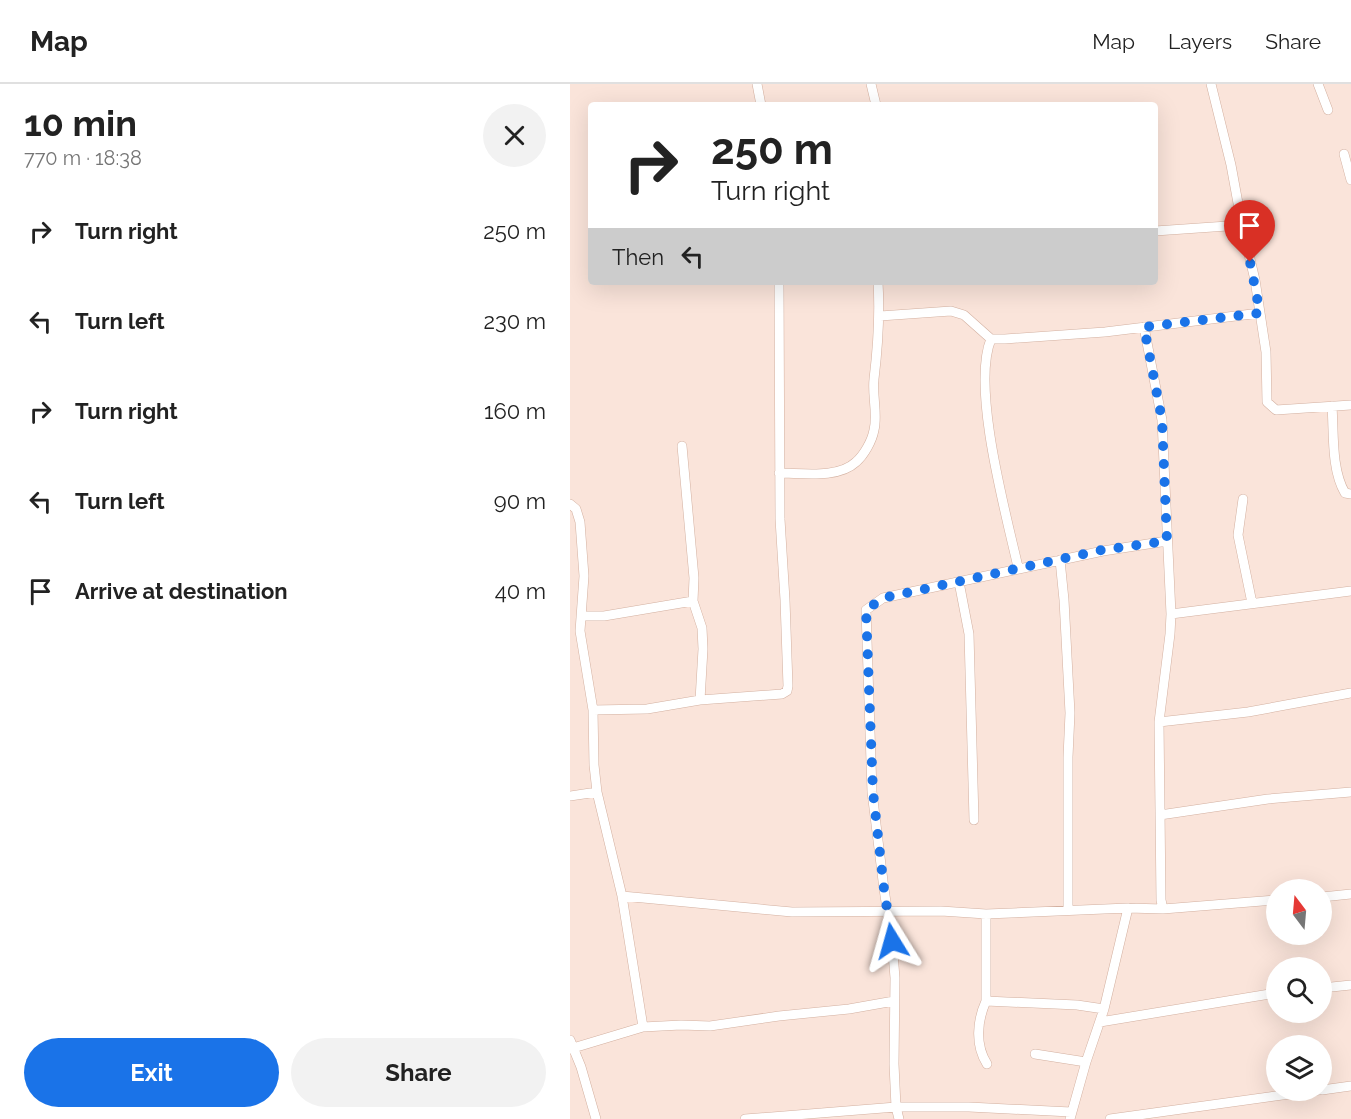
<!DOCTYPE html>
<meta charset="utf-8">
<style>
:root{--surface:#fff;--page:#f2f2f2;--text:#222;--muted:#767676;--line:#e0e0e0;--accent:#1a73e8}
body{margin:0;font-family:Raleway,sans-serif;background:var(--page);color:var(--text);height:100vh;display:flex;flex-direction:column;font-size:22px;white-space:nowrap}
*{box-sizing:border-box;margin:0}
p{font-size:20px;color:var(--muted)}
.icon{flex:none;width:33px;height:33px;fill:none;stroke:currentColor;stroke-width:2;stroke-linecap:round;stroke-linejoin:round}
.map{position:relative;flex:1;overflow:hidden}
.details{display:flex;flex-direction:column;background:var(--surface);width:570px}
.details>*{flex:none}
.top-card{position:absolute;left:18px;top:18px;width:570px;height:183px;border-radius:6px;box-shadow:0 6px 24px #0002;background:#fff;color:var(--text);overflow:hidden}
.needle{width:39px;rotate:344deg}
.fabs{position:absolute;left:696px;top:795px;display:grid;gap:12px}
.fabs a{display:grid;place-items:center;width:66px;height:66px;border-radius:50%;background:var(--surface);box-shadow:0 6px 24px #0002;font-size:30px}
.pin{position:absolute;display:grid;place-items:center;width:51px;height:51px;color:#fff;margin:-62px -26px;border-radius:50% 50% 50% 0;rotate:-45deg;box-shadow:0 0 6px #0007}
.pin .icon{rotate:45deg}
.me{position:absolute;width:66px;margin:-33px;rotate:352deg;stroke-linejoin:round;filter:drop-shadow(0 0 4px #0008)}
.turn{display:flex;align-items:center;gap:21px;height:126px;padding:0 24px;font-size:27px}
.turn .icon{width:78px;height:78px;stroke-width:2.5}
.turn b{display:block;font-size:42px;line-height:51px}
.then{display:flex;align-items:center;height:57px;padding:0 24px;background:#0003;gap:12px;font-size:22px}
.round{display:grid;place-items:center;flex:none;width:63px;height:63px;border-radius:32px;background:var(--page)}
.summary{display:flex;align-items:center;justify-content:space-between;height:102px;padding:0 24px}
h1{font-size:36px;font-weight:700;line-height:45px}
.button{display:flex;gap:12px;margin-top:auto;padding:12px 24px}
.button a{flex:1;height:69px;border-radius:36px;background:var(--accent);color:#fff;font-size:24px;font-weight:700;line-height:69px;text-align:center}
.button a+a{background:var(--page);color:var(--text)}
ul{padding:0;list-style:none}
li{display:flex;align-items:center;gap:18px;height:90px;padding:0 24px}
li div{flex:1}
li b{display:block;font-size:22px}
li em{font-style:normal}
header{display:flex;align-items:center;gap:36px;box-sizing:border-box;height:84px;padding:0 30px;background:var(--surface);border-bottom:2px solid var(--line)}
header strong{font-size:28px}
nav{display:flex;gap:33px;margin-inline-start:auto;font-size:21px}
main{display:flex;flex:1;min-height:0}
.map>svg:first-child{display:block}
</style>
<header>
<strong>Map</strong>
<nav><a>Map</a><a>Layers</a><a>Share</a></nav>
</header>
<main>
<section class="details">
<div class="summary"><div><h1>10 min</h1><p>770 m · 18:38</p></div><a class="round"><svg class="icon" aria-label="close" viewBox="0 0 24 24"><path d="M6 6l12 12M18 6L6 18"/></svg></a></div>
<ul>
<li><svg class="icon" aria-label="right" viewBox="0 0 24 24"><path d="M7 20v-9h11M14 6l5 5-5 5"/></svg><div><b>Turn right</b></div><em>250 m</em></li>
<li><svg class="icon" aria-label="left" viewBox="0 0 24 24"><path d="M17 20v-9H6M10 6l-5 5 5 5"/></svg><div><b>Turn left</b></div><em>230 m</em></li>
<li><svg class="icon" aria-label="right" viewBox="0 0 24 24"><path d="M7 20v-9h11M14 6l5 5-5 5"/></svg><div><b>Turn right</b></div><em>160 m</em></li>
<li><svg class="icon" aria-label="left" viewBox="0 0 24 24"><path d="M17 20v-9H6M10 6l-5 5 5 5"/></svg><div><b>Turn left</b></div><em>90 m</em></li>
<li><svg class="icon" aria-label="arrive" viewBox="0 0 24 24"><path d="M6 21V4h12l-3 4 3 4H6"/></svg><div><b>Arrive at destination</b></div><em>40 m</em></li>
</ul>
<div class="button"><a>Exit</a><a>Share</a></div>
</section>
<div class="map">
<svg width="781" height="1035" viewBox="0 0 781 1035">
<rect width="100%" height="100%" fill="#fae4da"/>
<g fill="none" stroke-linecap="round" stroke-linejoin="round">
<defs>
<path id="minor" d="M187,0L191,21
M301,0L306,21
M641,0L661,81L672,141L685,196L696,268L697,318L706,326L781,321
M748,0L758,26
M774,70L781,96
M585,147L672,141
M310,232L381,227L394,231L421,255H435L535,248L690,229
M421,255C401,303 436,430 448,483
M762,322C764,349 761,385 775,409L781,410
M112,362L124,494L123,517L132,544L133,565L130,616L212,610L217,607L218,602L215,516L210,435L209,198
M209,389C232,389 268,395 286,378C294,371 302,357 304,346C308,330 302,312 304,295C308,262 310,231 308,198
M673,415L668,451L682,519
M0,420L6,425L10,438L14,492L10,547L23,626L24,681L27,708L52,812L73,943
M490,476L494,516L500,629L498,673V826
M389,498L399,550L404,736
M601,530L781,507
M12,532H34L123,517
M23,626L77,625L130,616
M589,638L678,628L781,609
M0,712L27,708
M590,731L698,715L781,708
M52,812L222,828L371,827L416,830L558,824L593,825L591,816L589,638L600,550L601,530L592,336L574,243
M752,813L781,810
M593,825L706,816
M416,830V917C407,937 405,961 417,980
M752,904L781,901
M416,917L507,921L534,925
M530,938L706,909
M0,956L11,983L26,1035
M0,965L73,943L111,941L140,942L209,932L279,925L324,917
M465,970L516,978
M752,1006L781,1002
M175,1035L326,1023H399L501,1028
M329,1035L326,1023L324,980L325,894L322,857L314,805L302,708L296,526L313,514L341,508L533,467L597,457
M500,1035L516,978L534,925L558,824
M540,1035L749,1006"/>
</defs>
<use href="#minor" stroke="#d3b0a0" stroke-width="10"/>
<use href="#minor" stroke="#fff" stroke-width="9"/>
</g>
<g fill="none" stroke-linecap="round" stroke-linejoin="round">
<path stroke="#1a73e8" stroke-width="10" stroke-dasharray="0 18" d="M322,857L314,805L303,708L296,526L313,514L341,508L532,466L597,457L592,336L574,243L690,229L680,178"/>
</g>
</svg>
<div class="fabs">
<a><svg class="needle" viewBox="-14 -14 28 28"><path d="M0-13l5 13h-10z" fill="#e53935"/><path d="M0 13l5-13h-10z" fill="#767676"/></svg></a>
<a><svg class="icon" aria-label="search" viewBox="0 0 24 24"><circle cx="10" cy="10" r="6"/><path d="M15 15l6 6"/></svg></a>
<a><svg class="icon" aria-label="layers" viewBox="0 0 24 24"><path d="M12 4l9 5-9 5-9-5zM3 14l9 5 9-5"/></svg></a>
</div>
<div class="pin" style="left:680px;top:178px;background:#d93025"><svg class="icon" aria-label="arrive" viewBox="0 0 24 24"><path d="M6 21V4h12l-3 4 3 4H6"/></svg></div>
<svg class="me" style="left:322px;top:857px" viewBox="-20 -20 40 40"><path d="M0-17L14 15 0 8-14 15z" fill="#1a73e8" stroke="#fff" stroke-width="4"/></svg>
<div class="top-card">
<div class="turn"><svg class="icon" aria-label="right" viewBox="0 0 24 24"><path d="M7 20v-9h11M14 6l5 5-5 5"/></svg><div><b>250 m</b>Turn right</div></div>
<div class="then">Then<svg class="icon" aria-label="left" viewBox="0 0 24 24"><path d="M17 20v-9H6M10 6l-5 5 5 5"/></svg></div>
</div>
</div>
</main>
